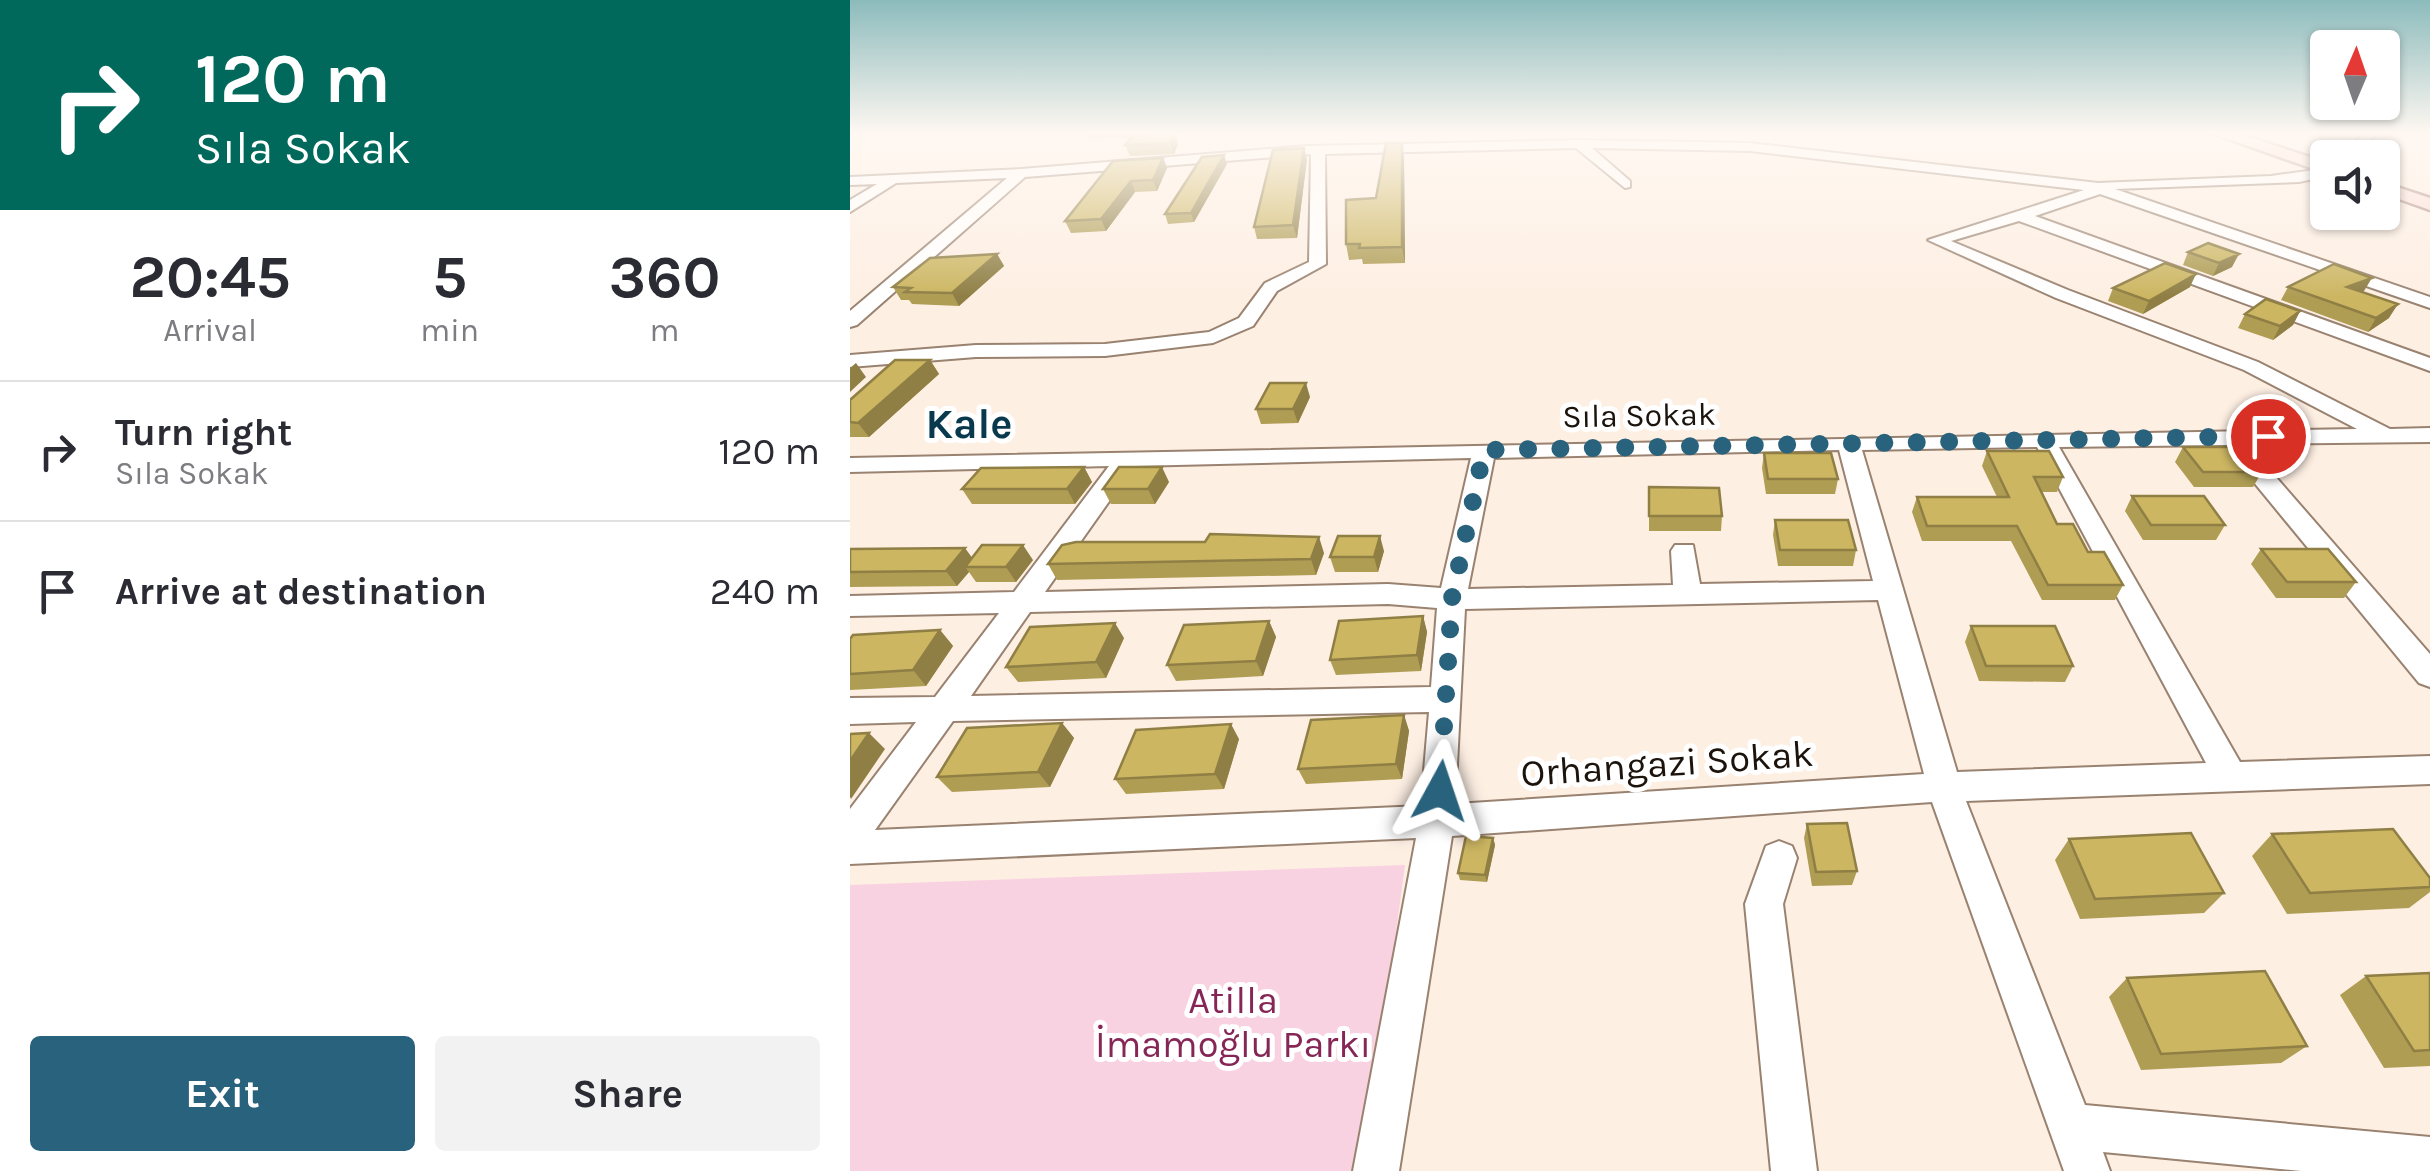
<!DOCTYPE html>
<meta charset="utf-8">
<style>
:root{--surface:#fff;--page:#f2f2f3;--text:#2b2b33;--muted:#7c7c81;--line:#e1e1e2;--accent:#29627c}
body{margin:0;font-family:Karla,sans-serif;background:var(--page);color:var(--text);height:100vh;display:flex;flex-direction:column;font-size:38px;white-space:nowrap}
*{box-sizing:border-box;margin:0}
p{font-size:32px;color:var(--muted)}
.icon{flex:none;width:55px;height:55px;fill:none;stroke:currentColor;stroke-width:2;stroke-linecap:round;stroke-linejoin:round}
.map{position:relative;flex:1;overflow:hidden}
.drawer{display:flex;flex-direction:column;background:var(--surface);width:850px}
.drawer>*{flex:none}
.hud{background:#00695c;color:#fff;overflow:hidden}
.needle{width:65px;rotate:2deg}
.controls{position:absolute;left:1460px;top:30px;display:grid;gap:20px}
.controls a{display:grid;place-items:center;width:90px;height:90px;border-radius:10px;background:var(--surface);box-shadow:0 2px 8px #0004;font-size:50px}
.pin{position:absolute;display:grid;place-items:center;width:85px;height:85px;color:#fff;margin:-42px;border:5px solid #fff;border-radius:50%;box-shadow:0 2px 10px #0007}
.me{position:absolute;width:110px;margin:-55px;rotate:5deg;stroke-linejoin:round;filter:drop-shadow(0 0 8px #0008)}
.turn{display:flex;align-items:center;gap:35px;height:210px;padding:0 30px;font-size:45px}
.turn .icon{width:130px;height:130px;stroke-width:2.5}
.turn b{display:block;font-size:70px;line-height:85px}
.eta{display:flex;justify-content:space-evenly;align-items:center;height:170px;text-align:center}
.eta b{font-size:60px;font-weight:700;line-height:70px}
.primary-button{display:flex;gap:20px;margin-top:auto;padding:20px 30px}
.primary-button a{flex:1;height:115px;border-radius:10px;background:var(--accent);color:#fff;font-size:40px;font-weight:700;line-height:115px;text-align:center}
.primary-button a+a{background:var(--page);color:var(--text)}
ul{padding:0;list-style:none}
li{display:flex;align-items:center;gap:30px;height:140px;padding:0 30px;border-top:2px solid var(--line)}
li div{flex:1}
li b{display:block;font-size:38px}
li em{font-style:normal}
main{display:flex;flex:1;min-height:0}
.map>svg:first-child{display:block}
</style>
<main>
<section class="drawer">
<div class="hud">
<div class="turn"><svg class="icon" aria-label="right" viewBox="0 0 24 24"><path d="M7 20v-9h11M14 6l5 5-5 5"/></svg><div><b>120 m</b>Sıla Sokak</div></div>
</div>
<div class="eta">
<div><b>20:45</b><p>Arrival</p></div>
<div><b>5</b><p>min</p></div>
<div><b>360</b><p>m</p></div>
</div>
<ul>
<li><svg class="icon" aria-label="right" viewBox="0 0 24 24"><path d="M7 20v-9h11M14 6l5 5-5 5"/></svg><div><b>Turn right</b><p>Sıla Sokak</p></div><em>120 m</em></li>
<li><svg class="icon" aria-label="arrive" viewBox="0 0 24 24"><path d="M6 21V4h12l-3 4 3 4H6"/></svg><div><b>Arrive at destination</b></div><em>240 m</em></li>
</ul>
<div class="primary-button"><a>Exit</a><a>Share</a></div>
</section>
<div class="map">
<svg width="1580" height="1171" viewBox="0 0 1580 1171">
<rect width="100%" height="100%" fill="#feefe3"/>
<path fill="#f9d2e1" d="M555,865L514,1171H0V885Z"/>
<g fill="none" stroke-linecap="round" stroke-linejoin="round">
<defs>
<path id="minor" d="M1513,133H1526L1507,158H1493Z
M729,140L900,143L1248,183L1421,176L1478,168V176L1449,182L1265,189L1580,297V308L1250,194L1185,216L1580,358V371L1169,221L1101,241L1218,290L1408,362L1540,429L1580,428V442L1397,444L1580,654V687L1569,683L1379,452L1377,445L1209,447L1390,762L1580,756V784L1116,801L1235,1105L1580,1137V1171H1451L1253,1152L1260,1171H1214L1082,802L602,836L549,1171H503L566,838L0,864V809L66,722L0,724V698L85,697L149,613L0,616V596L164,592L259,466L0,472V458L1507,429L1394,370L1206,298L1078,240L1234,190L900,151L742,148L780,181V187L775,188L726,148L475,154L476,264L427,291L403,326L363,343L255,356L126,357L0,367V355L126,345L255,344L359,332L389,318L415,283L459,262L461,154L175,177L7,325L0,327V311L157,178L46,183L0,212V200L27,184L0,185V177L171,169L457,146ZM1187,447L1356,763L1107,772L1012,450ZM989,450L1023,581L850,584L843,545H825L821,551L823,585L618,589L644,458ZM621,458L591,588L538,584L195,592L284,466ZM1028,600L1074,774L605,804L615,609ZM538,604L587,608L581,687L121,696L180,612ZM579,712L571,806L25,830L103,721Z
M929,841L942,846L947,858L933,904L967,1171H921L895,904L916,846Z"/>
<path id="major" d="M1361,133H1387L1478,163V174Z
M1532,182L1580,198V210L1532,193Z"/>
</defs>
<use href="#minor" stroke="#998270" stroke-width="4"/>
<use href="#major" stroke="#ac8780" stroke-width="5"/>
<use href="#minor" fill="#fff" fill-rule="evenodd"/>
<use href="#major" fill="#fcdcd8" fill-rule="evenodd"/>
</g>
<path fill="#af9d54" d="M237,134H281L278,138L239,139Z
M283,136L328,144L324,154L280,156L275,145Z
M374,155L377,164L344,222L318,224L315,214Z
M554,156L555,263L513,264L512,259L499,260L496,244Z
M313,158L317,168L307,191L285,192L256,231L221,233L215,221Z
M457,159L447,238L407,239L404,227Z
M1338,252L1382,267L1363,276L1333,265Z
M147,254L154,266L109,306L62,304L59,300H51L43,287Z
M1340,287L1293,314L1258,301L1263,288Z
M1438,287L1514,291L1512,292L1539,318L1518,332L1431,300Z
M1450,311L1443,325L1423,340L1388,328L1395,314Z
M80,360L89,374L19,437H0V400Z
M460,397L448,423L411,424L406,409Z
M1333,447L1412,472L1403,487H1344L1325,462Z
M1137,451L1213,477L1207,492H1191L1207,524L1273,585L1265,600H1192L1161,541H1072L1062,512L1067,497H1147L1132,466Z
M914,453L988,479L985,494H916L912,468Z
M234,467L242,482L225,504H122L112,489Z
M319,482L305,504H261L253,489Z
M799,487L872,516L871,531H799Z
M1282,496L1375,525L1366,540H1293L1275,511Z
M925,520L1006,550L1003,566H928L923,535Z
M0,549L122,558L183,560L166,582H126L119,572L107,586L0,587Z
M1411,549L1506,582L1494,598H1426L1401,564Z
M534,551L528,572H485L480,557Z
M474,553L466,575L207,580L198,564Z
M573,616L577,632L571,671L486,675L480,660Z
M419,621L426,637L413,676L326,681L317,665Z
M1121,626L1223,666L1215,682L1129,681L1115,642Z
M90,630L103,646L76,686L0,690V639Z
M274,638L256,678L168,682L156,667Z
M554,715L559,731L552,779L456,784L448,769Z
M212,723L224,738L200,787L102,792L87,777Z
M389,739L374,789L276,794L265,779Z
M957,824L1007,871L1002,885L962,886L954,838Z
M1422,834L1580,878V892L1559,908L1437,914L1402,856Z
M643,838L645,845L637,882L610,880L608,873Z
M1219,839L1374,893L1354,913L1230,919L1205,860Z
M1580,973V1066L1534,1068L1490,995L1516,976Z
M1277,978L1457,1046L1431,1063L1291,1070L1259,997Z"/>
<path fill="#8f7f45" d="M325,134L328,144L324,154L320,143Z
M552,143L554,156L555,263L552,247Z
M454,148L457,159L447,238L443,225Z
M374,155L377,164L344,222L341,213Z
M313,158L317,168L307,191L303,180Z
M281,181L285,192L256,231L251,219Z
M147,254L154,266L109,306L102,293Z
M1389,254L1382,267L1363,276L1369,263Z
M1346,274L1340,287L1293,314L1299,301Z
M1522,278L1514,291L1490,300L1497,287Z
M1548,304L1539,318L1518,332L1526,318Z
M1450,311L1443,325L1423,340L1430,326Z
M80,360L89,374L19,437L8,423Z
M6,363L16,377L0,392V368Z
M456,383L460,397L448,423L443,409Z
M234,467L242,482L225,504L217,489Z
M312,467L319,482L305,504L298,489Z
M530,536L534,551L528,572L524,557Z
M469,537L474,553L466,575L461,559Z
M173,545L183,560L166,582L156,567Z
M115,548L126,563L115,567L119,572L107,586L96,571Z
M573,616L577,632L571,671L567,655Z
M419,621L426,637L413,676L406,661Z
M265,623L274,638L256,678L246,662Z
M90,630L103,646L76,686L63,670Z
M554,715L559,731L552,779L546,764Z
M212,723L224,738L200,787L188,772Z
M381,724L389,739L374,789L365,774Z
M19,733L35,749L1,799L0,797V761Z
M643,838L645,845L637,882L635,875Z"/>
<path fill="#ccb662" stroke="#8f7f45" stroke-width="2.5" d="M324,134L320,143L275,145L283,136Z
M536,143H552V247L509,248L510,244H496V200L526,198Z
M454,148L443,225L404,227L423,150Z
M374,155L341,213L315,214L352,157Z
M313,158L303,180L281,181L251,219L215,221L263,161Z
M1358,243L1389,254L1369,263L1338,252Z
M147,254L102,293L55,292L61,288L43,287L80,258Z
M1315,263L1346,274L1299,301L1263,288Z
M1484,264L1522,278L1497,287L1548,304L1526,318L1438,287Z
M1416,299L1450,311L1430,326L1395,314Z
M45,360H80L8,423L0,422V400Z
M420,383H456L443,409H406Z
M1333,447H1391L1412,472H1353Z
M1137,451H1199L1213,477H1184L1207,524H1223L1238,552H1254L1273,585H1198L1167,526H1077L1067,497H1159Z
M914,453H981L988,479H918Z
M234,467L217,489H112L131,468Z
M269,467H312L298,489H253Z
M799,487L869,488L872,516H799Z
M1282,496H1354L1375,525H1301Z
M925,520H998L1006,550H930Z
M360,534L469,537L461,559L198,564L212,545L226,542H355Z
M488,536H530L524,557H480Z
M132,545H173L156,567H115Z
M115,548L96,571L0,572V549Z
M1411,549H1478L1506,582H1437Z
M573,616L567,655L480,660L489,621Z
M419,621L406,661L317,665L334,625Z
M265,623L246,662L156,667L180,627Z
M1121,626H1205L1223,666H1136Z
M90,630L63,670L0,674V639L3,635Z
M554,715L546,764L448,769L461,720Z
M212,723L188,772L87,777L117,728Z
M381,724L365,774L265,779L286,730Z
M19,733L0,761V734Z
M997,823L1007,871L966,872L957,824Z
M1543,829L1580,878V887L1460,893L1422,834Z
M1341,833L1374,893L1245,899L1219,839Z
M616,836L643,838L635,875L608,873Z
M1415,971L1457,1046L1311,1054L1277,978Z
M1580,973V1050L1564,1051L1516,976Z"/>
<linearGradient id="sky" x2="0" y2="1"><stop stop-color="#8cbbbc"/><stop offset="0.45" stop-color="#fff8f2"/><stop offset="1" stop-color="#fff8f2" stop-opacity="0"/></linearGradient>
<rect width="1580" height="297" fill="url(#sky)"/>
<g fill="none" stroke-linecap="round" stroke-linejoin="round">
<path stroke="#29627c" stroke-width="18" stroke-dasharray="0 32.4" d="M590,791L602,598L634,450L1418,436"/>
</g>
<g text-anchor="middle" stroke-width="10" stroke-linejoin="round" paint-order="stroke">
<g font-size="32" fill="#1b130c" stroke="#fff">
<text transform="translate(789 415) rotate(-1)" y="11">Sıla Sokak</text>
</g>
<g font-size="38" fill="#1b130c" stroke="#fff">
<text transform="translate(817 763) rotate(-4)" y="13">Orhangazi Sokak</text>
</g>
<g font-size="38" fill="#852656" stroke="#fff">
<text x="383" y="1013">Atilla<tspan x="383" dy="44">İmamoğlu Parkı</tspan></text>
</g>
<g font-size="42" font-weight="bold" fill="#08394d" stroke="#fff">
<text x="119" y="438">Kale</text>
</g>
</g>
</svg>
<div class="controls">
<a><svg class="needle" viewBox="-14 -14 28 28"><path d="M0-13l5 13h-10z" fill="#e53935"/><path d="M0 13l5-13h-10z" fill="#7c7c81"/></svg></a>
<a><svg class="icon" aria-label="sound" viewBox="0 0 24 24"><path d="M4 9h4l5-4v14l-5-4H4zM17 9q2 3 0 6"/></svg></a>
</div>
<div class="pin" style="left:1418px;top:436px;background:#d93025"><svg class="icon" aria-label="arrive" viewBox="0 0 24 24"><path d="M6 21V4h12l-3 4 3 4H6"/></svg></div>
<svg class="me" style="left:590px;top:791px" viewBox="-20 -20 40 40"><path d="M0-17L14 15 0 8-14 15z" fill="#29627c" stroke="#fff" stroke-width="4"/></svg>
</div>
</main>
